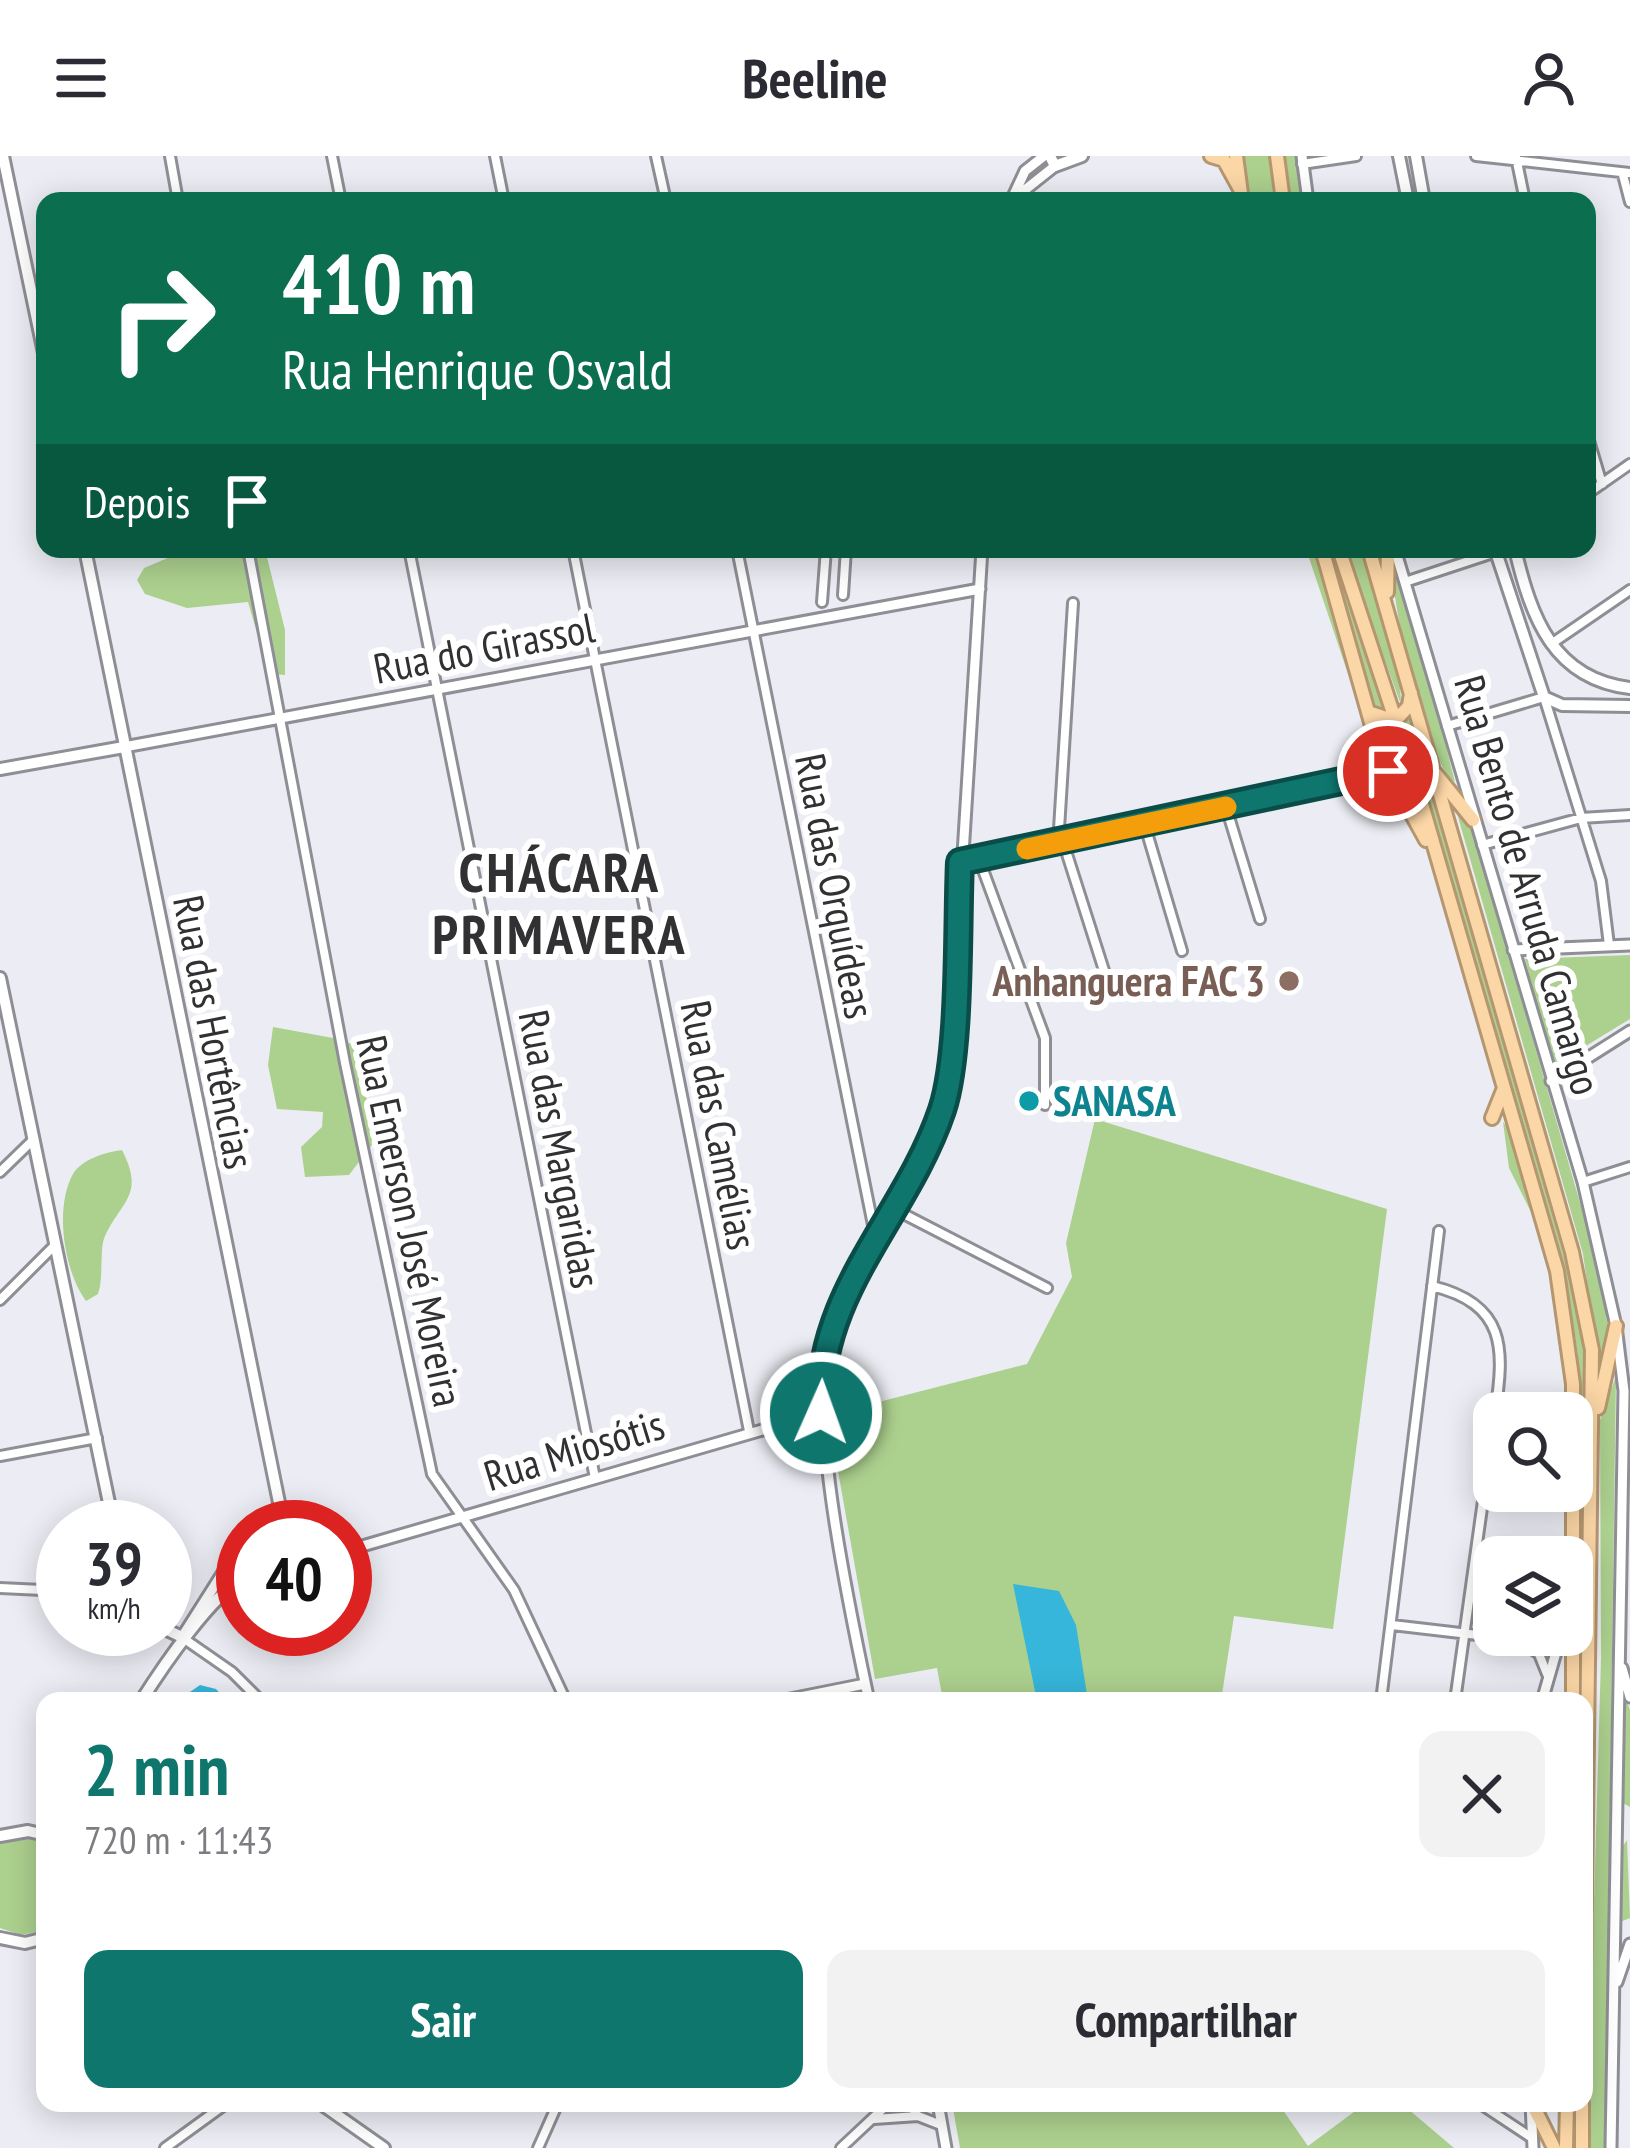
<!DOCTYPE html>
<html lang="pt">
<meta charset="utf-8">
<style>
:root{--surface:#fff;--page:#f2f2f3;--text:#2b2b33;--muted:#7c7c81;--accent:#0f766e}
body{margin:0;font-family:"PT Sans Narrow",sans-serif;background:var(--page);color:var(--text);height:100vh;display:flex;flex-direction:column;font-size:45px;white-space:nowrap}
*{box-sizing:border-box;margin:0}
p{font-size:39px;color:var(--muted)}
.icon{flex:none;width:66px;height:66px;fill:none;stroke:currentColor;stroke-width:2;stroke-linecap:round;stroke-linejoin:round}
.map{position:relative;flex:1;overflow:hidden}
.drawer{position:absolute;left:36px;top:1536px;width:1557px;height:420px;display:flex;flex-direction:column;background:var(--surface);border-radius:24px;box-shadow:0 6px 30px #0003}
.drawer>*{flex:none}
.top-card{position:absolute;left:36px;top:36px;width:1560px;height:366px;border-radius:24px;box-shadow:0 6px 30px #0003;background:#0b6e4f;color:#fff;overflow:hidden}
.tools{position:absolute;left:1473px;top:1236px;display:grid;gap:24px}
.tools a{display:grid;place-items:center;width:120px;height:120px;border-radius:24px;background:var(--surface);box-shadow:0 6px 30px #0003;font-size:60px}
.speed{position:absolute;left:36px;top:1344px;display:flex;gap:24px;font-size:60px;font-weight:700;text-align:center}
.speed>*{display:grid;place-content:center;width:156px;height:156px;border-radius:50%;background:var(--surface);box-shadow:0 6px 30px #0003;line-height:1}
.speed small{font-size:30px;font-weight:400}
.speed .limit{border:18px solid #d22;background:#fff;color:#111}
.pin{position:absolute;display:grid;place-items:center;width:102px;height:102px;color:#fff;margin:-51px;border:6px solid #fff;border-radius:50%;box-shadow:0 3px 12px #0007}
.me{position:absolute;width:132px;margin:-66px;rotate:2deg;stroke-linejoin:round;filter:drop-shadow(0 0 9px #0008)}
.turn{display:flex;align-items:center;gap:42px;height:252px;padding:0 48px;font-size:54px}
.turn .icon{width:156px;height:156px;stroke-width:2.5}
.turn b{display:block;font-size:84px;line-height:102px}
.then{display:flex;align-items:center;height:114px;padding:0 48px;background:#0003;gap:24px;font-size:45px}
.round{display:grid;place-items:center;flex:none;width:126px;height:126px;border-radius:24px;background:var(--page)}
.headline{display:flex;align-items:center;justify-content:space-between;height:204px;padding:0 48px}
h1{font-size:72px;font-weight:800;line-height:90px;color:var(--accent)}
.action{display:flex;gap:24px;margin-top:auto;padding:24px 48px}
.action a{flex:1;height:138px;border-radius:24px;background:var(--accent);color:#fff;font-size:48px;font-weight:800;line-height:138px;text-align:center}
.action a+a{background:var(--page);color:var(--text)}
header{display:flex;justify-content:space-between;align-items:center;height:156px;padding:0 48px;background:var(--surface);font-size:54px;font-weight:800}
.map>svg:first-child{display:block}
</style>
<header><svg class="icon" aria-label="menu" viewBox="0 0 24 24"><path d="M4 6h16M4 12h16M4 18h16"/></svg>Beeline<svg class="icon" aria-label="person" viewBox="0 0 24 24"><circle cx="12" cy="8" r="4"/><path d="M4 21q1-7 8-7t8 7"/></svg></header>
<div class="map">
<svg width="1630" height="1992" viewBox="0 0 1630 1992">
<rect width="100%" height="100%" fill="#ecedf4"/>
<path fill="#acd08e" d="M1243,0H1269L1274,45H1250Z
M1284,0H1297L1303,45H1289Z
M189,393H265L285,474V519L269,518L248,446L187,452L145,438L137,424L144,412Z
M1306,393H1316L1381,601L1378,607Z
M1327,393H1332L1388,558L1373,551Z
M1345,393H1362L1400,526L1401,549Z
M1391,399L1415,467L1455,626C1424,606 1390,438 1391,399Z
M1411,561L1580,1157L1588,1234L1583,1545H1577L1578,1199C1557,1058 1507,925 1466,790C1444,716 1424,641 1405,567Z
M1452,640L1473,676L1602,1123L1608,1175L1603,1202L1597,1196L1583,1098Z
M1630,799V863L1553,910L1525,803Z
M273,871L344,884L356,891L375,985L349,1019L305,1021L301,991L322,971L323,956L277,953L268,909Z
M1095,963L1387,1053L1333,1473L1234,1460L1221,1545H943L937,1512L875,1523L828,1259L1027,1208L1072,1121L1066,1087Z
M1503,966L1508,972L1532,1058L1509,1012Z
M122,994C145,1039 122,1044 105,1080C99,1093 104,1121 98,1138L86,1145C64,1115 54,1052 73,1018C82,1003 106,996 122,994Z
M1616,1220L1605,1992H1587L1601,1502L1600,1264Z
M1620,1524L1630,1554V1651L1623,1647Z
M27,1682L45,1688V1774L21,1779L0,1772V1688Z
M1627,1684L1630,1762L1620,1766L1621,1693Z
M952,1947H1278L1308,1990L1366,1947H1401L1454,1992H960Z"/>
<path fill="#36b6da" d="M1013,1428L1059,1435L1076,1469L1088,1545H1037Z
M200,1529L216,1533L227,1545H177Z"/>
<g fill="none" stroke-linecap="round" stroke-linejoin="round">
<defs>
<path id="minor" d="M170,0L178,45
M332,0L341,45
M495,0L504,45
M656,0L666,45
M1476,0L1630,17
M1516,1L1525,45
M1302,8L1356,0
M1623,19L1630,46
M1587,278L1602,328
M1587,338L1630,308
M248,393L345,907L432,1318L514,1434L566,1545
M409,393L595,1322
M573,393L749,1275
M737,393L875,1079
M1405,426L1505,393
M843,439L846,393
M822,446L826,393
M1073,447L1059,673L1108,827
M1551,488L1630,434
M1447,570L1544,541L1601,725L1609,789
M1226,651L1260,763
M1145,670L1182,795
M1482,689L1581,662L1630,659
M979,703L1045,882V949
M961,706L1387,615
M0,1016L34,983
M1583,1026L1630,1011
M892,1052L1047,1132
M1432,1130C1506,1148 1505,1192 1495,1257
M0,1144L54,1090
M0,1300L97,1282
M0,1432L63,1435
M1392,1469L1520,1484L1555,1479
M183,1482L232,1516L261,1545
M1521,1485L1539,1498L1547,1518
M1381,1545L1439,1075
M1455,1545L1494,1266
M909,1947L918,1960L941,1969
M1479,1947L1532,1982
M874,1963L918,1960
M165,1992L227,1947
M538,1992L558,1947
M841,1992L889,1947"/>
<path id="tertiary" d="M1302,0L1308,45
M1016,41L1055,10
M1011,45L1025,15L1044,0
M1395,393L1583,1026L1616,1170L1624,1235L1611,1992
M124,591L980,433
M1513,794L1630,789
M1551,925L1630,875
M252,1371L260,1360L281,1371
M345,1395L821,1257
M182,1481L243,1385
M1622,1512L1630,1541
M831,1535L847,1545
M780,1545L865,1528
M869,1545C851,1460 802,1237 832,1163C865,1081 931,1011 949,923L982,393
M1542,1545L1561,1479
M1617,1826L1630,1788
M938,1947L946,1992
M1531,1947L1533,1992"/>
<path id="secondary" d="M3,0L45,202
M1050,0L1055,10L1082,0
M1399,0L1408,45
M1416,0L1424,45
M85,393L284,1371
M1495,393L1544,541L1562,549L1630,550
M1515,393C1531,461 1553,523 1630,532
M0,613L124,591
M0,822L114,1371
M230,1404L240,1423
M165,1473L182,1481
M141,1545C162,1512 211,1439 243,1423
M0,1680L28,1675L45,1679
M0,1782L25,1787L45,1782
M320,1947L384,1992"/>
<path id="trunk" d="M1211,0L1224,4L1240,33
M1236,0L1242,45
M1277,0L1283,45
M1322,393L1372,570L1388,615L1426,684
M1339,393L1415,624L1557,1115L1573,1228V1545
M1369,393L1572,1096L1592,1194L1584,1821
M1387,436L1388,393
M1371,557L1395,565L1409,550L1411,537
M1435,617L1473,664
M1492,962L1504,932
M1598,1252L1616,1170
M1532,1947L1554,1992
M1566,1992L1567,1947
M1582,1992V1947"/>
</defs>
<use href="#minor" stroke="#8e8e95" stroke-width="14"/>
<use href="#tertiary" stroke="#8e8e95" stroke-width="15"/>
<use href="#secondary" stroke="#8e8e95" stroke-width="16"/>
<use href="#trunk" stroke="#b49670" stroke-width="18"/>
<use href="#minor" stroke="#fff" stroke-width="8"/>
<use href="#tertiary" stroke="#fff" stroke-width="9"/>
<use href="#secondary" stroke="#fff" stroke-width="10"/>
<use href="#trunk" stroke="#fbd6a6" stroke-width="12"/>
</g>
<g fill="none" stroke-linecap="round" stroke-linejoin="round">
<defs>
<path id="route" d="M821,1257C815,1137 906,1061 942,954C961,897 957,771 960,706L1388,615"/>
</defs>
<use href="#route" stroke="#0a4d48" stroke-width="30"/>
<use href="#route" stroke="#0f766e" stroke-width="21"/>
<path stroke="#f59e0b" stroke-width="21" d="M1027,693L1226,651"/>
</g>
<circle fill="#8d6e63" stroke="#fff" stroke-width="4.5" cx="1289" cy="825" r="12"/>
<circle fill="#0f9aa8" stroke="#fff" stroke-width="4.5" cx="1029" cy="945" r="12"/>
<g text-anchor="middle" stroke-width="12" stroke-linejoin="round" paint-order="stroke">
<g font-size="42" fill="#313134" stroke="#fff">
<text transform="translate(484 492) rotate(-11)" y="15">Rua do Girassol</text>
<text transform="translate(1528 729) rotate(74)" y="15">Rua Bento de Arruda Camargo</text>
<text transform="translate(835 730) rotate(79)" y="15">Rua das Orquídeas</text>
<text transform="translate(214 876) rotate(79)" y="15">Rua das Hortências</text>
<text transform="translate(719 969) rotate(79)" y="15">Rua das Camélias</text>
<text transform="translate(560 993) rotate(79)" y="15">Rua das Margaridas</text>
<text transform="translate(410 1065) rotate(78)" y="15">Rua Emerson José Moreira</text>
<text transform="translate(574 1294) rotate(-17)" y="15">Rua Miosótis</text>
</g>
<g font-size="42" font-weight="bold" fill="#785e54" stroke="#fff" text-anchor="end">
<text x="1265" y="840">Anhanguera FAC 3</text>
</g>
<g font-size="42" font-weight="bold" fill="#0d838f" stroke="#fff" text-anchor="start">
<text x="1053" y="960">SANASA</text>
</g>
<g font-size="54" font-weight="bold" letter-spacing="3" fill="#313134" stroke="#fff">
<text x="560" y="736">CHÁCARA<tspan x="560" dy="62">PRIMAVERA</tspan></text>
</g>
</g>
</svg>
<div class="tools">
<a><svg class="icon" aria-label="search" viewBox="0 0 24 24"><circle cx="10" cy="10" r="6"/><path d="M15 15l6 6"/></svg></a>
<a><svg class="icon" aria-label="layers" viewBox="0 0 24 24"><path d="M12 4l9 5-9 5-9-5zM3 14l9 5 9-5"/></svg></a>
</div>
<div class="speed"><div>39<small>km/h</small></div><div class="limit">40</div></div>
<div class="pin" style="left:1388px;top:615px;background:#d93025"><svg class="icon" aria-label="arrive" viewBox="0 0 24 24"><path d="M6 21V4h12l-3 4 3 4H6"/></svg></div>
<svg class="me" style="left:821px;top:1257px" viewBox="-20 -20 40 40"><circle r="17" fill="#0f766e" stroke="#fff" stroke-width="3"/><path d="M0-11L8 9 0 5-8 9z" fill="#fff"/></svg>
<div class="top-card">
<div class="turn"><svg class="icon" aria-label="right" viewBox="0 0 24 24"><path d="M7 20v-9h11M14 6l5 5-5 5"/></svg><div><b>410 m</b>Rua Henrique Osvald</div></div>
<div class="then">Depois<svg class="icon" aria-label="arrive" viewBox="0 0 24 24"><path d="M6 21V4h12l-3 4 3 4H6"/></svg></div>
</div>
<section class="drawer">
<div class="headline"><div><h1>2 min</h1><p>720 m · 11:43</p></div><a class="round"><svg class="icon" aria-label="close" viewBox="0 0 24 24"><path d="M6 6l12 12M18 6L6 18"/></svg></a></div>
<div class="action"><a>Sair</a><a>Compartilhar</a></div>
</section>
</div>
